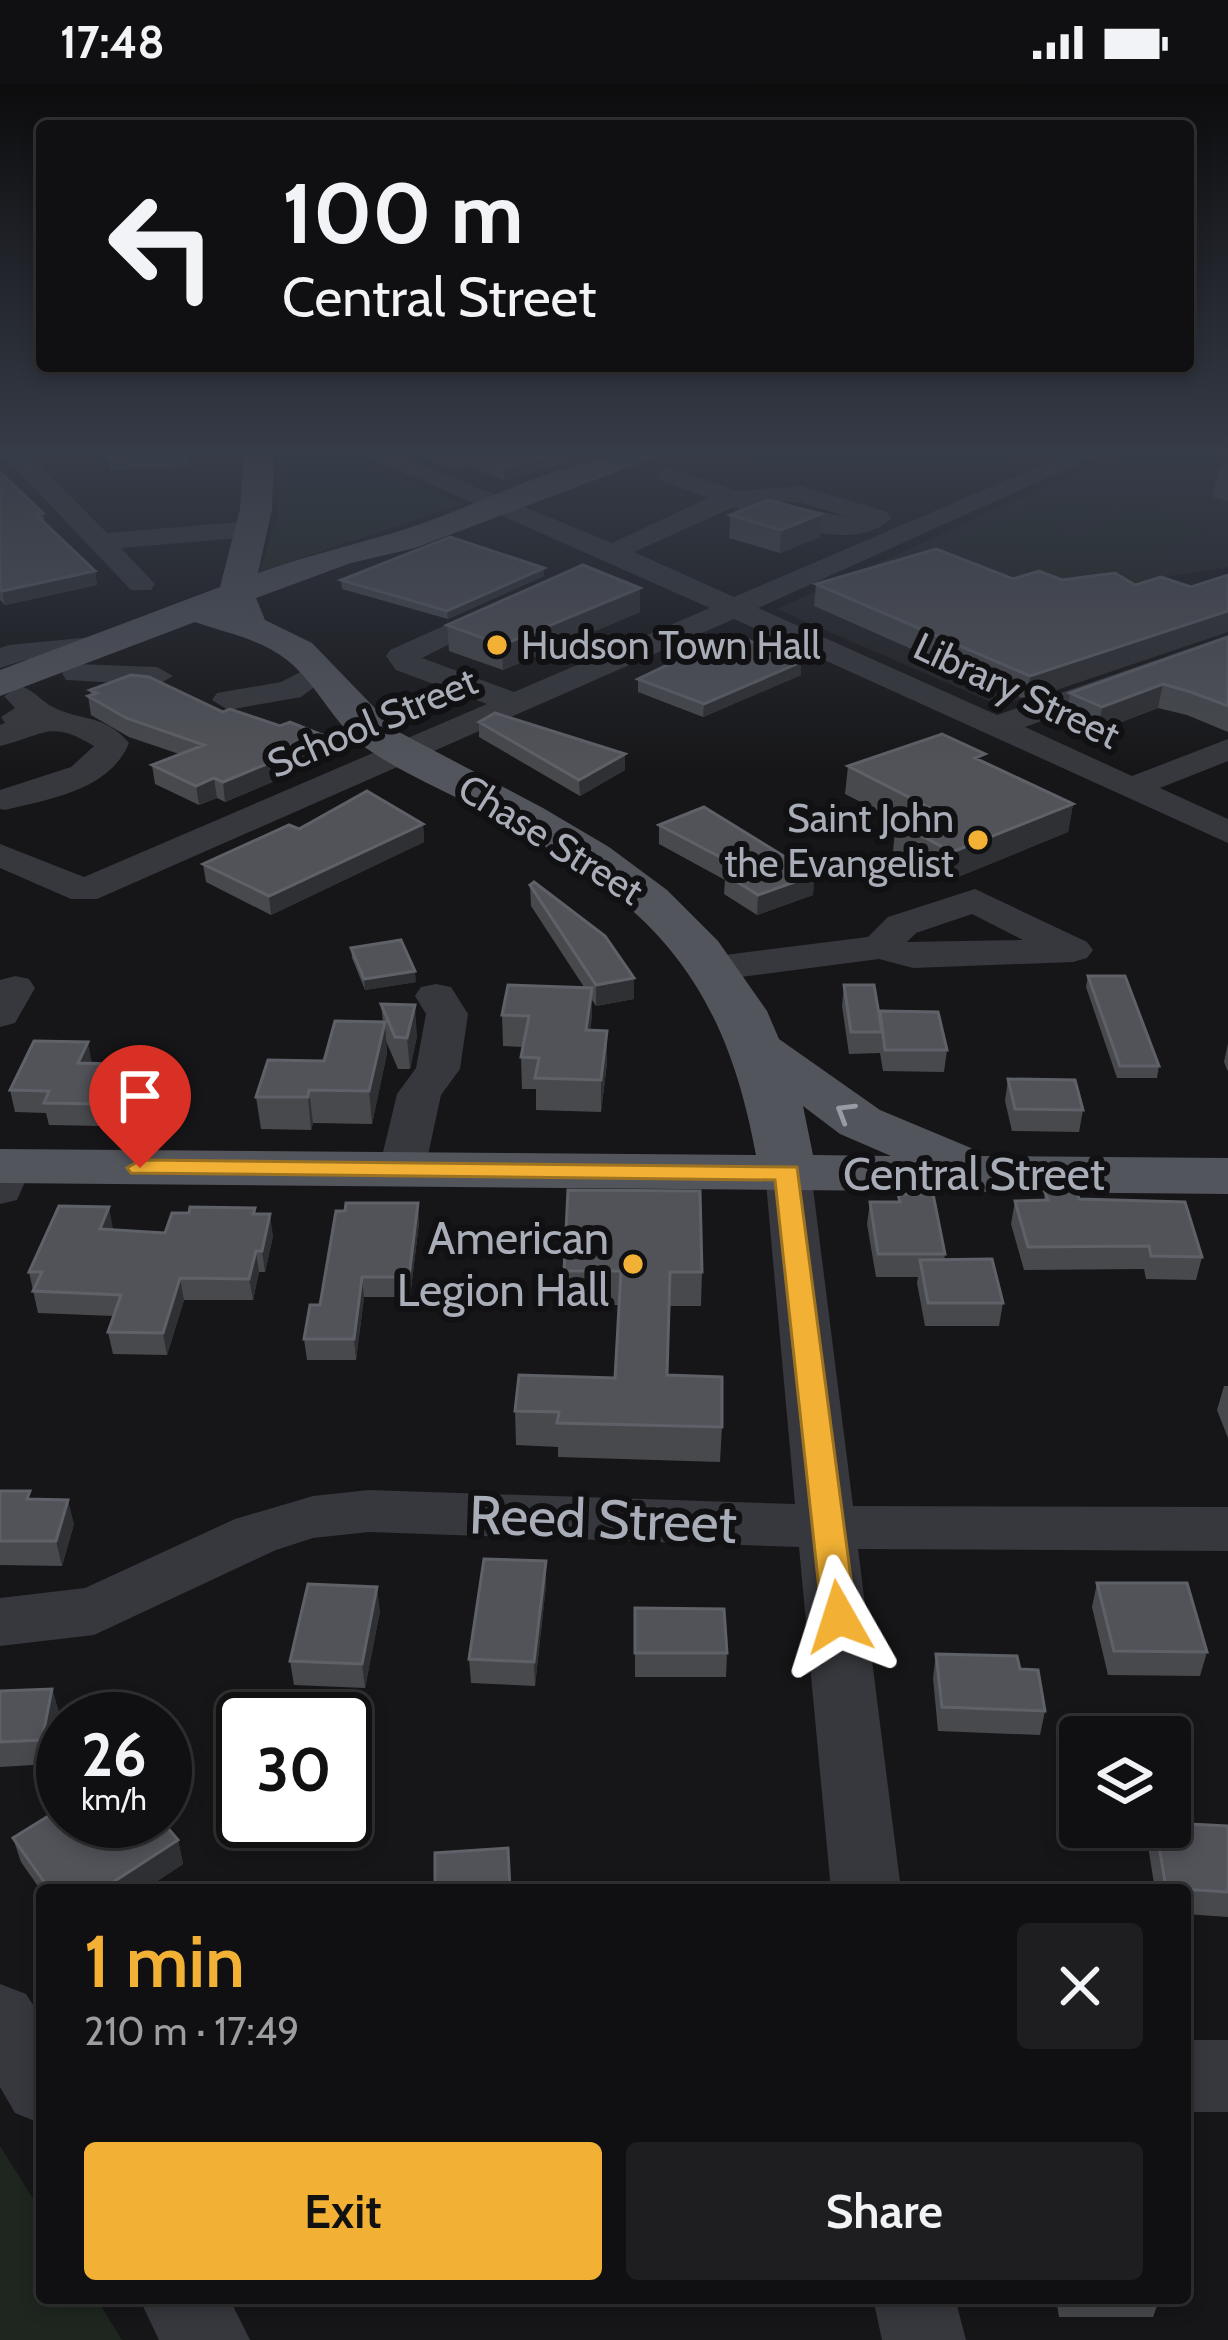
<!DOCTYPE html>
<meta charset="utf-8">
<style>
:root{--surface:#101012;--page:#1e1e20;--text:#f1f3f6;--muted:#9c9d9f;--line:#303032;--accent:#f2b134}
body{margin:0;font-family:Cabin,sans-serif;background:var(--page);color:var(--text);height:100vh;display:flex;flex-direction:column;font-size:45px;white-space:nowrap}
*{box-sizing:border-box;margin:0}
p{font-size:39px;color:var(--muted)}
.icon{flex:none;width:66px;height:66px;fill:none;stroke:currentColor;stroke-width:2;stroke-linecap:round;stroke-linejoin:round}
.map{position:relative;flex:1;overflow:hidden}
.drawer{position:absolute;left:36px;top:1800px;width:1155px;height:420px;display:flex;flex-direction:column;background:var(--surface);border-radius:12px;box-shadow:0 6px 18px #0003,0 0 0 3px var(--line)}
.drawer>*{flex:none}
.hud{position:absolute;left:36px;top:36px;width:1158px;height:252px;border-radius:12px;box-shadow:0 6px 18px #0003,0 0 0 3px var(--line);background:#101012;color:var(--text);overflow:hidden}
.buttons{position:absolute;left:1059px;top:1632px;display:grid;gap:24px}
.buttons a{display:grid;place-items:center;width:132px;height:132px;border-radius:12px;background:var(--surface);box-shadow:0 6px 18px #0003,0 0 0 3px var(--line);font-size:60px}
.speed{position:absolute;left:36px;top:1608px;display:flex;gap:24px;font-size:60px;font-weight:700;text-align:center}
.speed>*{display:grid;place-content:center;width:156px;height:156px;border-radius:50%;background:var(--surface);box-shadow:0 6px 18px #0003,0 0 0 3px var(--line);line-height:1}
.speed small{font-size:30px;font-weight:400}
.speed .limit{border:6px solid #111;border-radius:18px;background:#fff;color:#111}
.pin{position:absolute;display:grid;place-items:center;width:102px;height:102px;color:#fff;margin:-123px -51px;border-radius:50% 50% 50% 0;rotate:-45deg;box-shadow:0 0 12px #0007}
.pin .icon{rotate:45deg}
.me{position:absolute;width:132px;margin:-66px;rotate:354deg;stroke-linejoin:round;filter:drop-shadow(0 0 9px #0008)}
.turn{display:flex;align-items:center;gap:42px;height:252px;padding:0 48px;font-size:54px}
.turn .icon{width:156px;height:156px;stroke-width:2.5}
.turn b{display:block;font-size:84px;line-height:102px}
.round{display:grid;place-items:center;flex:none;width:126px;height:126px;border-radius:12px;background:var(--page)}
.summary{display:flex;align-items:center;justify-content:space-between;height:204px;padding:0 48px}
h1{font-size:72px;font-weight:600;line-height:90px;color:var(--accent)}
.action{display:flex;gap:24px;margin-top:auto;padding:24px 48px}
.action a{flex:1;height:138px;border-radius:12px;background:var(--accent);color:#111;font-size:48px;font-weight:600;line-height:138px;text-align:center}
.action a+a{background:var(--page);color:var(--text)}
.status{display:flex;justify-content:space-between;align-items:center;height:84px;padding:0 60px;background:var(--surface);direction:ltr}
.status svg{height:33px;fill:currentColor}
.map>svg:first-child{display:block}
</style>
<div class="status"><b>17:48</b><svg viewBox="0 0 49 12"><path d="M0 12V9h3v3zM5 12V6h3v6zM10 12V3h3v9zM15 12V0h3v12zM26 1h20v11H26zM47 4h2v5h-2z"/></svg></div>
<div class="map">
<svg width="1228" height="2256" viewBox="0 0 1228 2256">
<rect width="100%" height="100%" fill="#161618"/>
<path fill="#222225" d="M1118,370H1228V483L1090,505L1171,567L1000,622L777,525Z"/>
<path fill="#1e261f" d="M279,370H345L463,420L259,488L278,431Z
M1070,413L1111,424L1059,446L1068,450L1133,421L1217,443L1154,473L1141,497L1089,505L959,464L951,454C992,435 1029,429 1070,413Z
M0,2062L42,2129V2214H96L122,2256H0Z"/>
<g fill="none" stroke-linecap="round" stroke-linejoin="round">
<path fill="#37383d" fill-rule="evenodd" d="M2,370H28L107,449L251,437L264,445L251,453L121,464L155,500L151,506H131Z
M362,370H396L612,459L708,414L658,395L655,390L667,383L737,407L801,402L887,428L891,434C855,472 776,436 734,423L634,468L734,513L1068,370H1100L758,524L997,631L1228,551V570L1025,643L1132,692L1228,655V677L1160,704L1228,735V759L734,535L97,815H71L0,784V760L84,793L487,620L396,586L386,572L390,566L497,518L507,515L521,524L422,574L514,608L710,524ZM767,417L799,418L851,434Z
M102,552L117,561L113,567L25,576L0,584V564L9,561Z
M320,578L335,587L301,613L228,626L212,616L217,609L281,598Z
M77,580L157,583L173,592L157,601L66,596L62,589Z
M20,602C35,606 41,618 55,624C81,637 105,630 129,659C110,706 50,715 5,726L0,725V706L71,683L94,662C50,635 45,651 0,662V641L5,639L1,633L15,624L4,612Z
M975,805L1087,858L1093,866L1087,874L1073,878L913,884L879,875L717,896L703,893L697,884L703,875L717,872L868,853L888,833ZM972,830L1023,856L907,858L916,849Z
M15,892L29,895L35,904L15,939L0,943V896Z
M436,900L451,903L468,930L460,985L441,1011L425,1085L418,1095L402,1099L386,1095L379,1085L397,1010L416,984L426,930L415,912L421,903Z
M9,1068L25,1072L32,1082L17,1116L0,1120V1070Z
M788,1074L805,1078L811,1088L853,1422L1228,1423V1467L858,1465L901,1806H831L799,1463L369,1448L313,1454L276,1466L94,1551L0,1562V1514L85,1504L235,1435L313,1412L369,1406L795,1420L765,1088L771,1078Z
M0,1900L26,1910L42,1935V2040L15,2029L0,2003Z
M1185,1956H1228V2028H1185Z
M139,2214H229L250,2256H159Z
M873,2214H955L966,2256H882Z"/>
<path fill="#53555c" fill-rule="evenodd" d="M244,370H274L272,425L258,489C303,473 348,462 393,449C479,424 562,370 652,370L648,376L415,464L351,479L256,514L265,536L312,559L397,647L543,724L609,763L667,806L718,857L767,927L779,955L880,1026L971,1064L977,1072L1228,1074V1110L0,1099V1065L756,1071C722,887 647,817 487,729C448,708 403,690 366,664C334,641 318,601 287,576C261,555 226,549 195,538L0,612V586L220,503L240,425ZM803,1022L840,1050L891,1072L813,1071Z"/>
</g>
<path fill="#47494d" d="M109,370H188V382L110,386Z
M413,370H570V379L504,396L470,382L455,386Z
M1228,381V417L1213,413L1218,386Z
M0,388L43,429L45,440L95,487L97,501L5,521L0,516Z
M730,431L820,453L780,469L729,454Z
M544,484V492L448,535L342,505L341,496Z
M1013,495L1062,496L1191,503L1027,616L814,522L816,500Z
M640,504V528L503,586L449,567L447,541Z
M1228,553V648L1187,631L1158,624L1098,647L1066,633L1070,609Z
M801,591L703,633L638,608V595Z
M90,606L223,628L332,673L225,718L217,714L199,721L155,700L152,681L179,670L129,653L91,631L88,612L91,611Z
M479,638L625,670V686L580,712L479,653Z
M984,678L1073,720L1068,748L948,797L893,767L896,738L898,737L845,710L848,682Z
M423,740L424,758L271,831L206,798L203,780L299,745Z
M659,741L814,791L813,811L757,831L724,810L725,796L659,760Z
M530,801L634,915L596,922L592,916L590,946L607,947V979L601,1028L536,1026V1005H522L521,973L523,963L503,962L502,931L584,903L531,822Z
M351,864L416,898L365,906L352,874Z
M1088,892L1159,982L1157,994H1117L1086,903Z
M844,901L879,931L947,966L944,988L883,987L880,969L849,970L842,922Z
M381,920L417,952L410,985H398L386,957L387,969L372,1040L313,1039L311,1046L261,1045L256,1013L324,977L383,938Z
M1228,959V988L1224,978Z
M92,979L116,980L121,1002L103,1042L49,1041L46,1029L15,1028L10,1006Z
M1008,995L1083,1026L1079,1048L1012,1047L1005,1017Z
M1045,1108L1202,1173L1196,1196L1146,1195L1144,1185L1024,1186L1011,1140L1015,1117H1044Z
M898,1110L945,1170L944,1176L1003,1219L999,1242H925L917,1199L918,1193H876L867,1140L870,1118H898Z
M418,1119L419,1139L410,1213H364L356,1276H307L304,1255L320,1221Z
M255,1124L256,1130L273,1152L265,1188H259L253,1216H184L167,1271L113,1270L108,1248L114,1232L38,1229L29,1188L113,1146L165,1149L189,1129Z
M564,1187L702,1188L701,1222H669L667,1291L722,1343L720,1378L558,1373V1363L516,1361L515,1327L615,1294L619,1221H565Z
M1224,1302H1228V1354L1217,1326Z
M0,1407L32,1416L74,1440L62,1482L0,1481Z
M546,1477V1501L535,1602L471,1599L469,1575Z
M1097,1499L1207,1568L1200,1592L1108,1591L1092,1523Z
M635,1524L727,1569L726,1593H635Z
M380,1527L365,1604L294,1601L290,1577Z
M936,1570L1020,1585L1045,1627L1040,1651L938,1647L933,1594Z
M52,1605L59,1629L49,1680L0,1683V1607Z
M1228,1742V1833L1185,1830V1806H1155L1148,1762L1153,1743Z
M13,1754L178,1756L183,1780L144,1806H42V1808L21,1778Z
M1056,2214H1160L1153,2233H1059Z"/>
<path fill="#2f3033" d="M470,370V382L455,386V373Z
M555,370H570V379L504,396V383Z
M821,430L820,453L780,469L781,446Z
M544,484V492L448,535L447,527Z
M95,487L97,501L5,521L2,507Z
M640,504V528L503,586L502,561Z
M1228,527V548L1027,616L1030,592Z
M801,578V591L703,633L704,620Z
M1163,600L1158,624L1098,647L1102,623Z
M330,654L332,673L225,718L223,698Z
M625,670V686L580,712L579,696Z
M214,694L217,714L199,721L196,702Z
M1073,720L1068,748L948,797L952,768Z
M423,740L424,758L271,831L269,812Z
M814,791L813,811L757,831L758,811Z
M415,887L416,898L365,906L364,895Z
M634,894V915L596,922V901Z
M592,904V934L586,978V946Z
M415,921L417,952L410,985L407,954Z
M385,938L387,969L372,1040L369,1007Z
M607,947V979L601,1028V996Z
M88,958L92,980L78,979Z
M116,980L121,1002L103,1042L99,1020Z
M309,1006L313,1039L311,1046L308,1013Z
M418,1119L419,1139L410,1213L409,1193Z
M109,1123L113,1145H100Z
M270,1130L273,1152L265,1188L262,1167Z
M256,1167L259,1188L253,1216L249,1195Z
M362,1193L364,1213L356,1276L354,1255Z
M180,1194L184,1216L167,1271L163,1249Z
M68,1416L74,1440L62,1482L56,1457Z
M546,1477V1501L535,1602L534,1578Z
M377,1503L380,1527L365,1604L362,1580Z
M52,1605L59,1629L49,1680L42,1656Z
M178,1756L183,1780L144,1806H101Z"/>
<path fill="#525359" stroke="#5f6168" stroke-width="3" d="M109,370H187V371L108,375Z
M472,370H555L504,383Z
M0,388L43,429H34L95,487L2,507L0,505Z
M768,416L821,430L781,446L730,431Z
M450,453L544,484L447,527L341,496Z
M936,465L1013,495L1039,487L1062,496L1115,489L1135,501L1161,493L1191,503L1228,491V527L1030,592L816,500Z
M583,481L640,504L502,561L447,541Z
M1228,553V622L1191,608L1163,600L1102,623L1070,609Z
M745,555L801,578L704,620L638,595L684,573Z
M131,591L149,593L223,628L230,625L280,642L290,638L330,654L223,698L214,694L196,702L152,681L204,661L126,634L88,612L97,609L90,606Z
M495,629L625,670L579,696L479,638Z
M942,650L985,670L975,674L1073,720L952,768L896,738L932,725L848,682Z
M367,707L423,740L269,812L203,780L289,741L299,745Z
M704,723L814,791L758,811L725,790L741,784L659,741Z
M534,798L605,852L634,894L596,901L530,801Z
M401,856L415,887L364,895L351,864Z
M1088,892H1125L1159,982H1120Z
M508,901L592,904L586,946L607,947L601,996L535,994L539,974L521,973L529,932L502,931Z
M844,901H874L882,948H851Z
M381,920L415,921L407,954L395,953Z
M880,927L938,928L947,966H885Z
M335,937L385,938L369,1007L309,1006L308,1013H256L268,976L324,977Z
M34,957L88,958L78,979L116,980L99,1020L44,1019L49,1007L10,1006Z
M1008,995L1075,996L1083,1026L1015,1025Z
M568,1106L700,1107L702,1188H670L667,1291L722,1293V1343L557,1339L559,1328L515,1327L519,1291L615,1294L621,1187H564Z
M1045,1108H1077L1079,1115L1185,1118L1202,1173L1151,1172L1149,1162L1028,1163L1015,1117L1048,1116Z
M898,1110H933L945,1170H878L870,1118H900Z
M346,1119H418L409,1193H362L354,1255H304L310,1221H320L336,1127H345Z
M59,1122L109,1123L100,1145L165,1149L172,1129H189L190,1123L255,1124L253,1130H270L262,1167H256L249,1195L180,1194L163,1249L108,1248L121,1211L33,1207L42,1188H29Z
M992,1175L1003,1219H928L920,1176Z
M0,1407H30L27,1415L68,1416L56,1457H0Z
M484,1475L546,1477L534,1578L469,1575Z
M1097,1499H1187L1207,1568L1114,1567Z
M308,1500L377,1503L362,1580L290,1577Z
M635,1524L724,1525L727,1569H635Z
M936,1570L1017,1572L1020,1585L1038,1586L1045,1627L942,1623Z
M52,1605L42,1656L0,1658V1607Z
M63,1723V1737H162L178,1756L101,1806H50L13,1754Z
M1170,1739L1228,1742V1808L1166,1804L1156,1743H1170Z
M508,1764L510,1806H435V1769Z
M729,1801L730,1806H590Z
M975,1803H1058L1059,1806H976Z"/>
<defs><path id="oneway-chevron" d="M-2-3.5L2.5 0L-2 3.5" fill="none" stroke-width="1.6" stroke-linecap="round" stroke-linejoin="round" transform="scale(3)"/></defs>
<use stroke="#979ba6" href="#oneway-chevron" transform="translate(845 1028) rotate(-149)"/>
<linearGradient id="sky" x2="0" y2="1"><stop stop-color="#0c0c0d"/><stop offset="0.54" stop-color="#363c48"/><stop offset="1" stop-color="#363c48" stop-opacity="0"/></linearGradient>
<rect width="1228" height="686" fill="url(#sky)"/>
<path fill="#f2b134" stroke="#9d7322" stroke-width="3" d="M140,1076L797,1083L856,1533L851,1543L839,1547L827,1543L822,1533L775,1096L131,1089L127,1084Z"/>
<g fill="#f2b134" stroke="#111113" stroke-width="4.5">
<circle cx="497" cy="561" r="12"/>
<circle cx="978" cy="756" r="12"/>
<circle cx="633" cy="1180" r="12"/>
</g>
<g text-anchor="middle" stroke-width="12" stroke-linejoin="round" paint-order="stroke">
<g font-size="39" fill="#a8adb8" stroke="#111113" text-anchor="start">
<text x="521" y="575">Hudson Town Hall</text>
<text x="954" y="748" text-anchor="end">Saint John<tspan x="954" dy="45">the Evangelist</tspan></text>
</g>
<g font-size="39" fill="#a8adb8" stroke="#111113">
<text transform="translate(1017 606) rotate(25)" y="14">Library Street</text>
<text transform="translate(372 638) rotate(-23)" y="14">School Street</text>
<text transform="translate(551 755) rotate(32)" y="14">Chase Street</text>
</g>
<g font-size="45" fill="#a8adb8" stroke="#111113">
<text x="974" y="1106">Central Street</text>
</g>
<g font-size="45" fill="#a8adb8" stroke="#111113" text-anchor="end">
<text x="609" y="1170">American<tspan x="609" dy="52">Legion Hall</tspan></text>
</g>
<g font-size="54" fill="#a8adb8" stroke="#111113">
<text transform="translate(603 1435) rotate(2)" y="19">Reed Street</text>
</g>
</g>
</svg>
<div class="buttons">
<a><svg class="icon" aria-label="layers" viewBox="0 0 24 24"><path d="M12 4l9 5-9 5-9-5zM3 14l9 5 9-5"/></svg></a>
</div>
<div class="speed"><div>26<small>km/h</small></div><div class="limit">30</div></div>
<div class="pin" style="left:140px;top:1084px;background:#d93025"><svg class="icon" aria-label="arrive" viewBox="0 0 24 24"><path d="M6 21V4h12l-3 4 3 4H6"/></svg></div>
<svg class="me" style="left:839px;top:1533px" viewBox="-20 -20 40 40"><path d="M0-17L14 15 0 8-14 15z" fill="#f2b134" stroke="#fff" stroke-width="4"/></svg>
<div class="hud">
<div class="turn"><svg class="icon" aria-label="left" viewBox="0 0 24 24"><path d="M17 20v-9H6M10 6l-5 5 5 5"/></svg><div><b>100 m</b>Central Street</div></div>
</div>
<section class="drawer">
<div class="summary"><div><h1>1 min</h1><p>210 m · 17:49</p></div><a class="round"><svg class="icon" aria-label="close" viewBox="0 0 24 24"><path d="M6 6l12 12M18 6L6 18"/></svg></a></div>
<div class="action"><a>Exit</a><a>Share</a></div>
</section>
</div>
